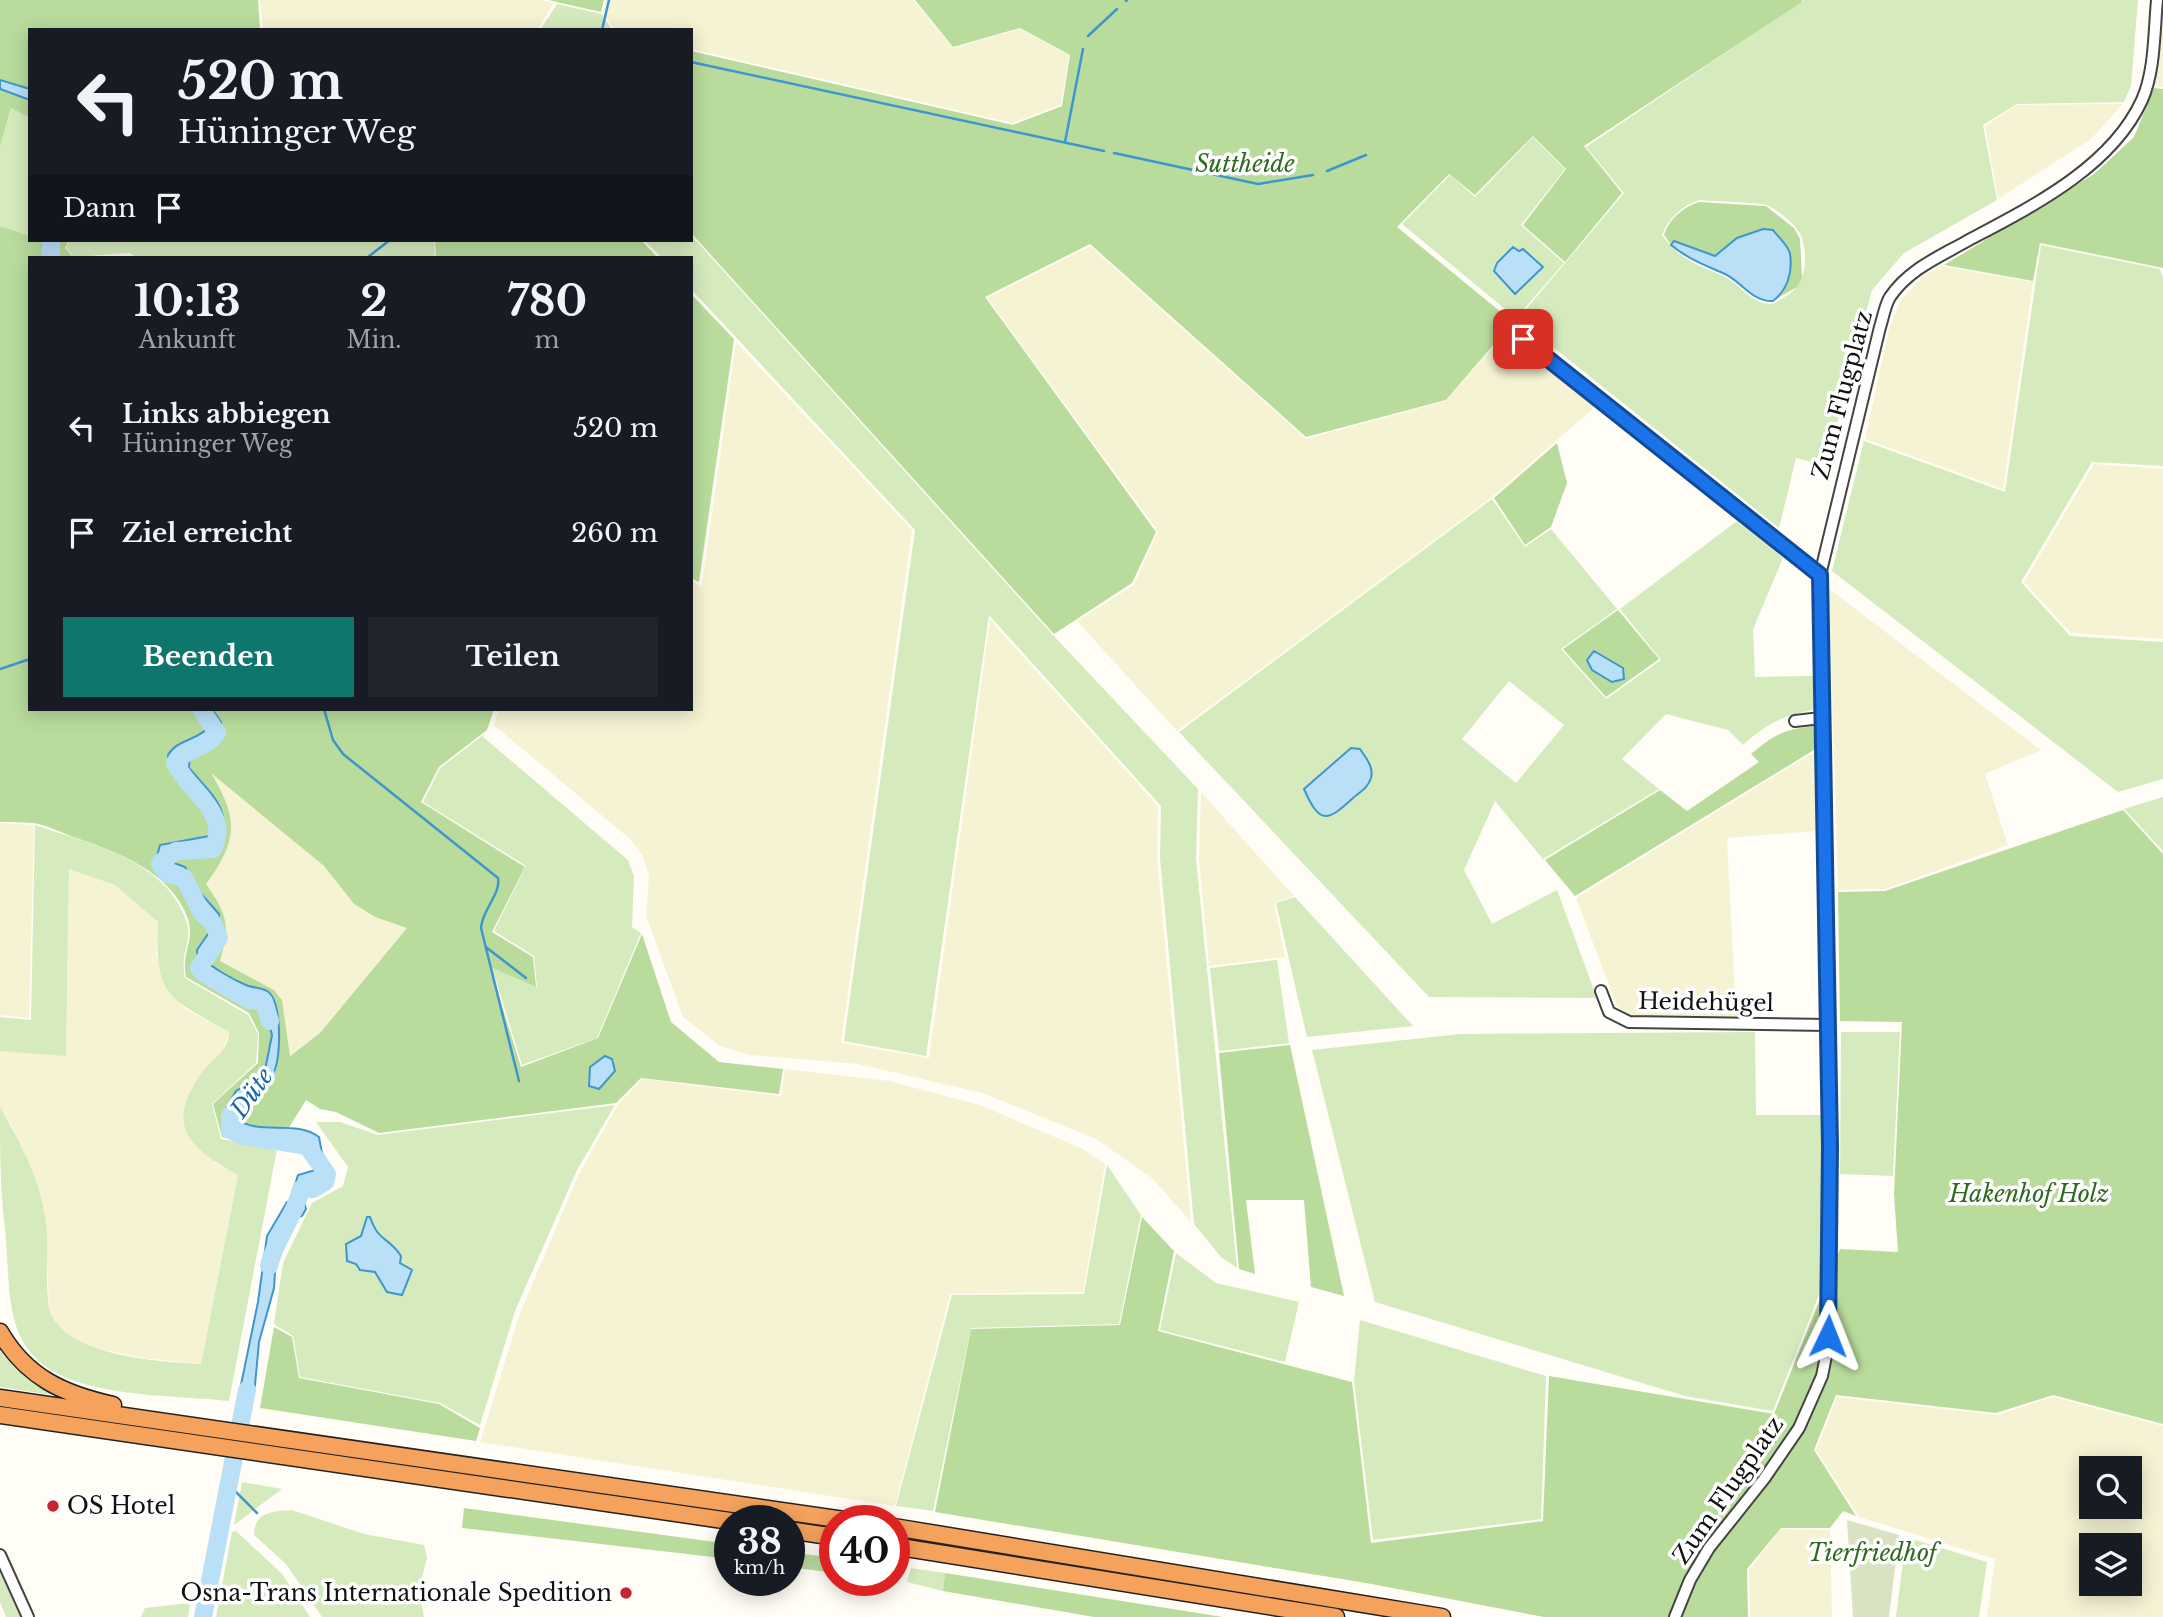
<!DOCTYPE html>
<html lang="de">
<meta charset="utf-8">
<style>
:root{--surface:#171b24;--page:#20242c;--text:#f1f3f6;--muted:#9ea1a6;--accent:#0f766e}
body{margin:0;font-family:"Libre Baskerville",serif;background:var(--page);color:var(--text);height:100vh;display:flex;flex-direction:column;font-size:26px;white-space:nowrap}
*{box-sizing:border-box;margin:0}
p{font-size:23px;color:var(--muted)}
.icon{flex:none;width:38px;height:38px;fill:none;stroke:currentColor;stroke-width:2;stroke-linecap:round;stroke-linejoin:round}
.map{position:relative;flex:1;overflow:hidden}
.side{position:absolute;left:28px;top:256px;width:665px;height:455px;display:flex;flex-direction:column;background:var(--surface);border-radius:0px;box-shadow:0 4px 18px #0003}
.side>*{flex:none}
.top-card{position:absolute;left:28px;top:28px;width:665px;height:214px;border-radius:0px;box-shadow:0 4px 18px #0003;background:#171b24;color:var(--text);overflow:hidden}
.controls{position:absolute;left:2079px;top:1456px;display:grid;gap:14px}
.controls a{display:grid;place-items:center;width:63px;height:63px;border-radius:0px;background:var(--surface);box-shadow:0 4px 18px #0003;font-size:35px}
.speed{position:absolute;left:714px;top:1505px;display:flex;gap:14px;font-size:35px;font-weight:700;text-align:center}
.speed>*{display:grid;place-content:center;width:91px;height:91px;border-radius:50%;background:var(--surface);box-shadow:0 4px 18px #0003;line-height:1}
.speed small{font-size:18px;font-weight:400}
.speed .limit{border:10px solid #d22;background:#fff;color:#111}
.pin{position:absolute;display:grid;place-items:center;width:60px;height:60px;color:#fff;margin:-30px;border-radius:14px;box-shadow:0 4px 10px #0006}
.me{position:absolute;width:77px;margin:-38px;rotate:2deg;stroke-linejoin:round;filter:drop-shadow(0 0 5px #0008)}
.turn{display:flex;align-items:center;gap:24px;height:147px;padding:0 35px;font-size:32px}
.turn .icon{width:91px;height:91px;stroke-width:2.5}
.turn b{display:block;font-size:49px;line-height:60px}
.then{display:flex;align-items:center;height:66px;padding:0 35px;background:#0003;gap:14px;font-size:26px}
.eta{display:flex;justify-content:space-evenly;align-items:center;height:119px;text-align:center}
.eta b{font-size:42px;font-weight:800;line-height:49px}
.cta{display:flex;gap:14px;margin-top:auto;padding:14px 35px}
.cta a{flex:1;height:80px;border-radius:0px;background:var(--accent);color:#fff;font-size:28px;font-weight:800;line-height:80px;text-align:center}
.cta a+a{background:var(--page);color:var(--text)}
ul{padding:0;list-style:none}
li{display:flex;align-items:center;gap:21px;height:105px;padding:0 35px}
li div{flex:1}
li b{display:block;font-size:26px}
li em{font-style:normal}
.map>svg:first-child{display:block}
</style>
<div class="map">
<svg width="2163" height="1617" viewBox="0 0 2163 1617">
<rect width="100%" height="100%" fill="#fffdf5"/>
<path fill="#f6f3d4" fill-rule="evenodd" d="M260,0H541L554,3L537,30H263Z
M606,0H913L953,48L1020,29L1069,55L1061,105L1012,123L691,49V30H615L603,13Z
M2163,7V87L2155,86Z
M2123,104L2091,139L1998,199L1985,126L2017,105Z
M1090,246L1306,439L1446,401L1504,334L1596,406L1491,498L1177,731L1077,621L1134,585L1158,531L987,298Z
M1941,266L2033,282L2003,489L1865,439L1889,329L1901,300L1924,275Z
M736,342L912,530L841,1043L929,1058L990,620L1158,806L1157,857L1191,1222L1152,1178L1096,1139L982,1093L858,1064L750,1055L720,1046L683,1017L646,916L649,876L643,856L630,839L494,725L499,709H691V581L702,586Z
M2094,464L2163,469V639L2071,633L2024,582Z
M1829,589L2041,750L1985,774L2008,845L1885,889L1838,890Z
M1814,752L1816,831L1727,838L1736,1017H1637L1626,1014L1617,1006L1576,898Z
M210,771L324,866L354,904L375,917L408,928L320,1033L289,1056L282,1000L274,990L220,961L226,942L206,884L228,847L231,823Z
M1201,792L1294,896L1274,903L1285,957L1209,966L1199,859Z
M0,823L34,825L29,1018L0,1015Z
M69,868L115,885L158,922L156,955L185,1009L229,1032L223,1051L204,1070L189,1095L184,1115L216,1164L238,1174L201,1364L143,1358L98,1349L71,1337L57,1326L49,1308L45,1215L14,1130L0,1107V1051L66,1055Z
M785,1069L889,1081L980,1105L1083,1149L1105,1164L1083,1292L950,1294L895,1506L480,1442L520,1313L578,1176L618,1104L642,1079L781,1096Z
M1837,1397L1997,1415L2053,1397L2163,1426V1617H1987L1995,1559L1859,1517L1816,1450ZM2091,1468H2130V1507H2091ZM2091,1545H2130V1584H2091Z
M1781,1529L1830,1530L1832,1617H1750L1749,1570Z"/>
<path fill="#d5ebbd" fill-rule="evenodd" d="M1804,0H2138L2131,86L2124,102L2017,104L1983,125L1997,200L1904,253L1872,290L1826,465L1796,458L1779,528L1518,319L1624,193L1586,147ZM1699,200C1710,201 1763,203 1767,205C1779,211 1798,226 1802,238C1808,259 1806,283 1788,295C1782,298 1776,304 1768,304C1750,302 1739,283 1723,276C1700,266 1677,258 1662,235C1668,218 1682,206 1699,200Z
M557,4L602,14L612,30H540Z
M11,108L30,118V236L0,226V146Z
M1533,137L1565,169L1521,225L1564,263L1516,318L1402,224L1450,175L1475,197Z
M691,235L1052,634L1198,789L1196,859L1237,1268L1221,1257L1194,1224L1160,858L1161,806L989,615L926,1056L844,1041L915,530L691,289V257H661L644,240H691Z
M70,240H434L435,257H136L130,253L74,257L66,248Z
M2041,245L2160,269L2163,277V466L2092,462L2021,582L2070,636L2163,642V779L2118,792L1832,571L1864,441L2005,492Z
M1492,499L1525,547L1551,529L1617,609L1561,649L1606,699L1661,660L1620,609L1737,521L1783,558L1753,629L1755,677L1814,676L1815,709C1781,717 1768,722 1743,745L1728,730L1666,714L1622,759L1659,789L1543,859L1495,801L1464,870L1492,924L1557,890L1597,998L1429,997L1179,732ZM1509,681L1564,725L1516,783L1462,739Z
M482,736L628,860L634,876L632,927L641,933L597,1038L522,1065L492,968L537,987L534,956L494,931L526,866L423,802L440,768Z
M2163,797V851L2124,809Z
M35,825C89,844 164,858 186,920C194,940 179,952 185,978L248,1015L258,1034L256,1063L212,1104L221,1139L277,1149L229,1401C180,1396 128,1397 81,1383C0,1358 12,1299 5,1229C0,1188 0,1148 0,1107C19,1140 39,1177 45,1216C50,1245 44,1277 49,1307C59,1356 161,1362 201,1364L238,1175C189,1148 163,1126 203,1071C214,1057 228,1052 229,1032C168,998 154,996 158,922L115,885L69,869L66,1056L0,1051V1017L31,1020Z
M1295,897L1413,1026L1307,1037L1276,903Z
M1277,960L1289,1043L1219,1051L1210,968Z
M1755,1032L1756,1115H1822V1287L1773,1411L1685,1396L1375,1302L1312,1050L1460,1034Z
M1841,1032H1900L1893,1176L1840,1174Z
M615,1105L577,1170L515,1311L480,1425L440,1403L300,1377L293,1336L274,1324L283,1263L312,1203L343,1186L348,1167L316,1122H340L378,1135Z
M1107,1165L1141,1215L1119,1324L971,1328L933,1511L896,1506L952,1295L1084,1294Z
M1176,1253L1216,1283L1299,1302L1285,1362L1160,1330Z
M1360,1320L1546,1376L1541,1519L1373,1540L1354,1381Z
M0,1350C17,1373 32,1385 58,1396L0,1387Z
M242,1482L282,1489L234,1525Z
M292,1510L364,1534L424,1545L427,1558L419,1590L424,1617H322L286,1564L254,1535C254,1512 273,1511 292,1510Z
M236,1531L282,1574L310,1617H216L232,1532Z
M1906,1537L1987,1562L1979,1617H1896Z
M0,1566L22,1617H6L0,1602Z
M911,1568L945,1573L943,1591L907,1582Z
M190,1603L188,1617H141L145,1608Z"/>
<path fill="#b9dc9c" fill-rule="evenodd" d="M0,0H258L260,30H30V118L11,108L0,146Z
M548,0H604L601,12Z
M915,0H1802V2L1584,146L1622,193L1565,262L1523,225L1566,169L1533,136L1475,195L1449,174L1397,227L1513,322L1446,400L1306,437L1090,244L985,297L1156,532L1132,583L1054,634L691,233V51L1013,125L1062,106L1070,55L1020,28L953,47Z
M2154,88L2163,89V268L2040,243L2033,281L1944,265L2094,174L2134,137Z
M1699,202L1766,206L1794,228L1800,239L1802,278L1797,287L1773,301C1787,290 1793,273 1790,254C1789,246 1778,237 1773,230L1737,238L1715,256L1674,241L1671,245L1664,235C1669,219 1683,207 1699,202Z
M0,226L30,236V240H69L65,248L73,257H30V709H494L487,730L439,767L421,802L525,867L492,932L533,957L536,987L490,967L521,1067L598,1038L642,934L671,1022L719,1062L783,1069L779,1094L641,1078L616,1103L379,1133L336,1112L320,1109L306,1100L277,1147L222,1137L213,1104L258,1063L259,1033L249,1013L186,977C181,952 195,941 188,919C171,871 117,852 73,837C61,832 46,825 33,823C22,822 11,822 0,822ZM211,773L324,866L354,904L375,917L407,928L320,1033L290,1056L282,1000L274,990L220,961C231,926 227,914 206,884C238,840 239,820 211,773Z
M435,240H641L657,257H436Z
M691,294L734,339L699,582L691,578Z
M1557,443L1567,483L1551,527L1525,545L1494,498Z
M1618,610L1659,659L1606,697L1563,649Z
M1814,726V750L1575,896L1545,860L1660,790L1687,811L1759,762L1751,754C1775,734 1783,730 1814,726Z
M2123,810L2163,854V1424L2053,1395L1996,1413L1836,1395L1814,1450L1856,1516L1843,1511L1830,1528H1781L1747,1569L1748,1617H1544L1366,1583L935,1512L971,1329L1120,1325L1142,1217L1174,1251L1158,1331L1352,1382L1371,1543L1543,1521L1549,1376L1774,1414L1840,1249L1898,1252L1894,1194L1902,1022L1840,1021L1838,892L1885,891Z
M1290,1045L1344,1296L1311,1287L1304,1200H1246L1255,1274L1239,1269L1219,1053Z
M274,1327L292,1337L299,1378L439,1404L480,1428L476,1441L260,1408Z
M464,1508L730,1544V1559L462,1528Z
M789,1552L835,1558V1573L789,1567Z
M945,1573L1223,1617H1094L943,1591Z"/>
<path fill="#d9e3c4" d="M1847,1520L1899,1535L1889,1617H1853Z"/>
<path fill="#b9e0f7" stroke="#3f96cf" stroke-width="2" d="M0,80L30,89V100L0,89Z
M1763,229L1773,230C1778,237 1789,246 1790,254C1793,273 1787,290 1773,301C1752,302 1742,282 1725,274C1705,265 1688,259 1671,245L1674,241L1715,256L1737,238Z
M1513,247L1519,251L1523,249L1543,267L1515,294L1494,271L1497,263Z
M1594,651L1623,668L1624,679L1612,682L1592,670L1587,660Z
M200,709H212L221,722C219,741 203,742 190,751L189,768C208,791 238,813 216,846L176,849L170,852L169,861L185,867L196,888L219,914C222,934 208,941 204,959C212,968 234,980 246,985C252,988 261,987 267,991C282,1000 281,1054 275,1069C268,1091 240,1093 232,1116C257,1138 294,1118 319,1137L322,1153L332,1169L322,1182L308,1183L302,1195L306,1209L302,1216L288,1220L277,1242L274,1288L259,1342L255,1385L247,1415L235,1414L258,1302L267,1236L287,1202L290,1201L298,1175L319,1169L320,1165C295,1134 268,1140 233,1129L226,1125L223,1114L236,1091L264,1075L272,1035L262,999L242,992L199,966L197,950L210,931V919L199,908L182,875L166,869L156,860L160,845L209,836C220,815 210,806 197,791C187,780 181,770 169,761L168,755C177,739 197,741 209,727Z
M1351,748L1360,749C1366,758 1374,767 1371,778C1368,788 1360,792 1353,798C1328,821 1320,826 1304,789Z
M605,1056L612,1059L615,1071L599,1089L589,1086L590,1067Z
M367,1217H370C379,1243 388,1236 401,1256L400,1263L412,1270L402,1295L387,1292L375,1272L360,1270L356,1264L347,1261L346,1244L361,1236Z"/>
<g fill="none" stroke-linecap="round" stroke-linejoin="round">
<path stroke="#3f96cf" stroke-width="2.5" d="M1126,1L1127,0
M602,30L609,0
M1088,36L1117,9
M691,62L1104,151
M1065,142L1083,49
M1114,153L1258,184L1313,175
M1327,171L1366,155
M368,257L390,240
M0,669L30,659
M324,709L333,740L343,754L498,878C501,894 482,910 481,928L519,1081
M487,948L526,978
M230,1486L257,1513"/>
<path stroke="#b9e0f7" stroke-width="18" d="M51,257V240
M201,709L217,733C207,748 185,748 175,763C189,792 231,812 213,849L176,851L160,863L167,874L184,878L202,913L213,923L219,938L199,968L203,973L249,1000L264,1002L270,1021
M266,1075L230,1116V1130L240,1135L307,1146L327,1174L325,1182L313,1189H301C294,1219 274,1241 269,1266
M203,1617L247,1390"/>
<defs>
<path id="minor" d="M1502,323L1820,575
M1795,721L1821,718
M1601,991L1609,1012L1629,1022L1828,1025
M0,1555L28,1617
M1675,1617L1690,1580L1709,1548L1764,1479L1799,1428L1822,1376L1826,1356L1830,1278L1831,1146L1820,575L1880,327C1883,318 1885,305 1890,297C1909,269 1939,257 1967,241C2031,207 2111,168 2142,100C2155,71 2154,32 2157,0"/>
<path id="highway" d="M0,1332C26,1377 63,1394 113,1405
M0,1398L851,1521
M0,1415L730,1521
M894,1527L1442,1617
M789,1530L835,1537
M894,1546L1336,1617"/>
</defs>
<use href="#minor" stroke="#444" stroke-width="14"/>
<use href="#highway" stroke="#222" stroke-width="19"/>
<use href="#minor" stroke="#fff" stroke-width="10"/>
<use href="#highway" stroke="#f5a25d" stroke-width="16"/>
</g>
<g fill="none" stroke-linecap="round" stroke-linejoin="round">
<defs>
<path id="route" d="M1523,339L1820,575L1830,1146L1828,1336"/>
</defs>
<use href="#route" stroke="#114b97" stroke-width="18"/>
<use href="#route" stroke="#1a73e8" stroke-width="12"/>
</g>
<g fill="#c4262e" stroke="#fff" stroke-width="2.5">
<circle cx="53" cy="1506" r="7"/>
<circle cx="626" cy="1593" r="7"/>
</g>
<g text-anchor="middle" stroke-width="7" stroke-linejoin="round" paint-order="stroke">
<g font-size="23" font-style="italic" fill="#2f6b1f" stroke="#fff">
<text x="1245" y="172">Suttheide</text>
<text x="2029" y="1202">Hakenhof Holz</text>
<text x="1872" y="1561">Tierfriedhof</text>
</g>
<g font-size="23" fill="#111" stroke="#fff">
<text transform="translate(1842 395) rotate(-75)" y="8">Zum Flugplatz</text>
<text transform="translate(1706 1002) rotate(1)" y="8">Heidehügel</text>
<text transform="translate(1728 1490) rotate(-55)" y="8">Zum Flugplatz</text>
</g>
<g font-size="23" fill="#111" stroke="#fff" text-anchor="start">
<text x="67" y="1514">OS Hotel</text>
<text x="612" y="1601" text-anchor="end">Osna-Trans Internationale Spedition</text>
</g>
<g font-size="24" font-style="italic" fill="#1768a6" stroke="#fff">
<text transform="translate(252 1093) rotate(-55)" y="8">Düte</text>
</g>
</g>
</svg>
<div class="controls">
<a><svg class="icon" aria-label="search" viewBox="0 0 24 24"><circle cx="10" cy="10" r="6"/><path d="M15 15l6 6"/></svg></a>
<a><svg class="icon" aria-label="layers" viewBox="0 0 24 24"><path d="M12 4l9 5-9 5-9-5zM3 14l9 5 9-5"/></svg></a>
</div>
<div class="speed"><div>38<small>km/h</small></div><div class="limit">40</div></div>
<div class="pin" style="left:1523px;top:339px;background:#d93025"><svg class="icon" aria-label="arrive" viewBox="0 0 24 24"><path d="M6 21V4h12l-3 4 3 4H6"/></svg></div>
<svg class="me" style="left:1828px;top:1336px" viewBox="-20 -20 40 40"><path d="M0-17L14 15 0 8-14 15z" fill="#1a73e8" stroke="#fff" stroke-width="4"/></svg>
<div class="top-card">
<div class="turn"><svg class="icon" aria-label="left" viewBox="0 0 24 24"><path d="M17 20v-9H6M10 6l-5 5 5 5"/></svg><div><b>520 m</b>Hüninger Weg</div></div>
<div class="then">Dann<svg class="icon" aria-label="arrive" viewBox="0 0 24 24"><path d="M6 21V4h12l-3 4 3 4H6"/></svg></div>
</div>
<section class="side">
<div class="eta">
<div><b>10:13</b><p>Ankunft</p></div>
<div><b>2</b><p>Min.</p></div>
<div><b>780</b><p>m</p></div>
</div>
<ul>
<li><svg class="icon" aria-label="left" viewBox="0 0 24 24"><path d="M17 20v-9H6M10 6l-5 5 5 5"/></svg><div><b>Links abbiegen</b><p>Hüninger Weg</p></div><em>520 m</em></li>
<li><svg class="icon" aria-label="arrive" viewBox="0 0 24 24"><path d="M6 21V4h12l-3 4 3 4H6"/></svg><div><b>Ziel erreicht</b></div><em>260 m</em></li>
</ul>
<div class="cta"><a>Beenden</a><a>Teilen</a></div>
</section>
</div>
